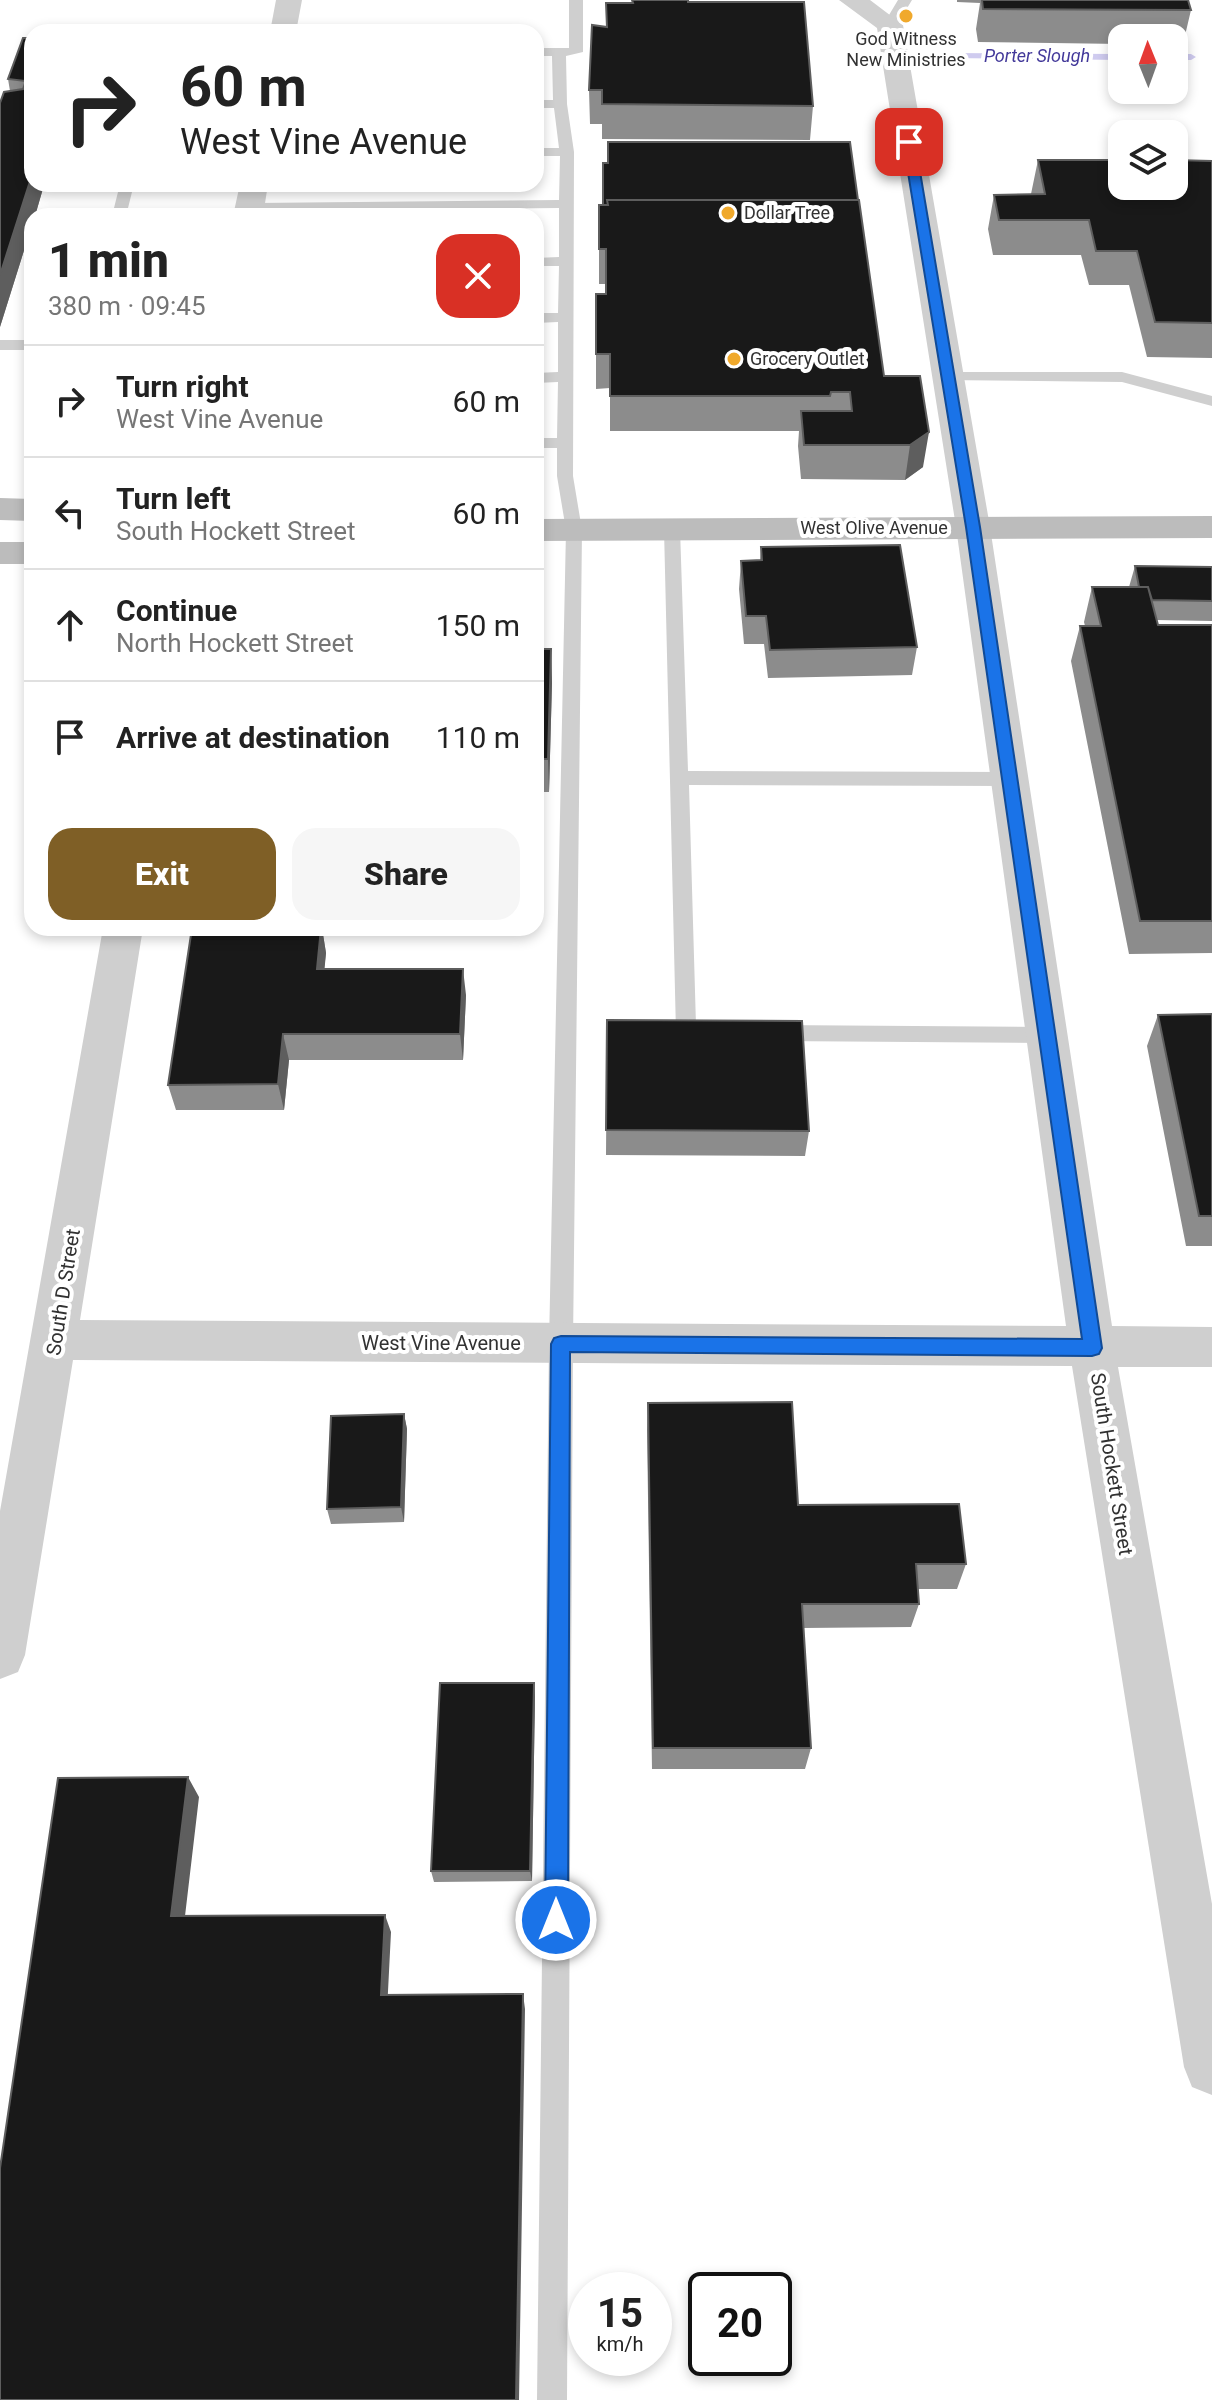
<!DOCTYPE html>
<meta charset="utf-8">
<style>
:root{--surface:#fff;--page:#f6f6f6;--text:#222;--muted:#767676;--line:#e0e0e0;--accent:#7f5f26}
body{margin:0;font-family:Roboto,sans-serif;background:var(--page);color:var(--text);height:100vh;display:flex;flex-direction:column;font-size:30px;white-space:nowrap}
*{box-sizing:border-box;margin:0}
p{font-size:26px;color:var(--muted)}
.icon{flex:none;width:44px;height:44px;fill:none;stroke:currentColor;stroke-width:2;stroke-linecap:round;stroke-linejoin:round}
.map{position:relative;flex:1;overflow:hidden}
.side{position:absolute;left:24px;top:208px;width:520px;height:728px;display:flex;flex-direction:column;background:var(--surface);border-radius:24px;box-shadow:0 4px 12px #0003}
.side>*{flex:none}
.banner{position:absolute;left:24px;top:24px;width:520px;height:168px;border-radius:24px;box-shadow:0 4px 12px #0003;background:#fff;color:var(--text);overflow:hidden}
.needle{width:52px;rotate:359deg}
.tools{position:absolute;left:1108px;top:24px;display:grid;gap:16px}
.tools a{display:grid;place-items:center;width:80px;height:80px;border-radius:16px;background:var(--surface);box-shadow:0 4px 12px #0003;font-size:40px}
.speed{position:absolute;left:568px;top:2272px;display:flex;gap:16px;font-size:40px;font-weight:700;text-align:center}
.speed>*{display:grid;place-content:center;width:104px;height:104px;border-radius:50%;background:var(--surface);box-shadow:0 4px 12px #0003;line-height:1}
.speed small{font-size:20px;font-weight:400}
.speed .limit{border:4px solid #111;border-radius:12px;background:#fff;color:#111}
.pin{position:absolute;display:grid;place-items:center;width:68px;height:68px;color:#fff;margin:-34px;border-radius:16px;box-shadow:0 4px 12px #0006}
.me{position:absolute;width:88px;margin:-44px;rotate:0deg;stroke-linejoin:round;filter:drop-shadow(0 0 6px #0008)}
.turn{display:flex;align-items:center;gap:28px;height:168px;padding:0 24px;font-size:36px}
.turn .icon{width:104px;height:104px;stroke-width:2.5}
.turn b{display:block;font-size:56px;line-height:68px}
.round{display:grid;place-items:center;flex:none;width:84px;height:84px;border-radius:24px;background:var(--page)}
.headline{display:flex;align-items:center;justify-content:space-between;height:136px;padding:0 24px}
h1{font-size:48px;font-weight:800;line-height:60px}
.primary-button{display:flex;gap:16px;margin-top:auto;padding:16px 24px}
.primary-button a{flex:1;height:92px;border-radius:24px;background:var(--accent);color:#fff;font-size:32px;font-weight:800;line-height:92px;text-align:center}
.primary-button a+a{background:var(--page);color:var(--text)}
ul{padding:0;list-style:none}
li{display:flex;align-items:center;gap:24px;height:112px;padding:0 24px;border-top:2px solid var(--line)}
li div{flex:1}
li b{display:block;font-size:30px}
li em{font-style:normal}
.map>svg:first-child{display:block}
</style>
<div class="map">
<svg width="1212" height="2400" viewBox="0 0 1212 2400">
<rect width="100%" height="100%" fill="#fff"/>
<g fill="none" stroke-linecap="round" stroke-linejoin="round">
<path fill="#cfcbef" fill-rule="evenodd" d="M952,53L1122,54V60L949,58V54Z
M1174,54H1191L1196,57L1191,60H1174Z"/>
<path fill="#cfcfcf" fill-rule="evenodd" d="M569,0H583V52L566,56L567,104L574,152L573,476L582,530L573,1344L567,2400H537L549,1344L566,530L557,476V448H536V438H557L558,382L536,383V373L558,372V322L536,323V313H558L559,266H536V258L559,257V208L250,211L243,207L250,203L559,200L560,156H536V148H559L554,108H536V100H553L552,56H536V48H569Z
M898,0H912L895,28H885L883,25Z
M120,184H134L126,216H112Z
M0,340H32V350H0Z
M948,372H1122L1212,396V406L1122,382L942,380L940,377Z
M672,524L680,529L688,771L1009,772L1018,779L1009,786L689,785L696,1025L707,1027L710,1033L707,1039H679L676,1033L664,529Z
M775,1025L1047,1027L1054,1029L1057,1035L1054,1041L1047,1043L775,1041L768,1039L765,1033L768,1027Z"/>
<path fill="#cfcfcf" fill-rule="evenodd" d="M276,0H302L296,32H270Z
M839,0H870L903,25L990,527L1112,1326L1212,1327V1367H1118L1212,1904V2095L1192,2087L1184,2067L1072,1366L73,1360L25,1655L18,1672L0,1679V1511L103,928H143L80,1320L1066,1326L956,527L877,28Z
M240,184H268L263,216H233Z"/>
<path fill="#bcbcbc" fill-rule="evenodd" d="M0,498L32,499V521L0,520Z
M1212,516V538L536,541V519Z
M0,542H32V564H0Z"/>
</g>
<path fill="#8c8c8c" d="M957,0H1188L1191,10L1183,44H1174V38H1122V44L978,42L976,29L980,3L957,2Z
M688,2L813,106L810,140L602,139V124H590L589,90L606,27V3Z
M32,38V184H60L44,185L35,216H32V225L0,327L10,91L8,79Z
M1038,160L1212,161V358L1147,357L1129,285H1089L1081,255H993L988,229L994,195L1031,194Z
M858,200L884,376L923,467L905,480L801,479L798,446L799,431H610V388L596,389V294H606V284H599V205Z
M761,547L917,647L912,675L768,678L764,644H744L739,589L741,561L760,560Z
M1135,566L1212,567V621L1156,620L1158,625H1212V953L1129,954L1071,661L1080,626H1085L1084,622L1092,587H1129Z
M536,649H551L552,683L549,792H536Z
M322,928L326,953L324,969L466,995L463,1060H289L284,1110H176L168,1085Z
M1212,1014V1246H1186L1147,1046L1158,1015Z
M607,1020L809,1131L805,1156L606,1155Z
M648,1403L798,1505L966,1564L957,1589H918L919,1604L911,1627L803,1628L811,1748L805,1769H652L647,1430Z
M404,1414L407,1429L404,1522L331,1524L327,1509Z
M534,1683L535,1696L532,1881L434,1882L431,1871Z"/>
<path fill="#5e5e5e" d="M32,175V184H44V185L35,216H32V225L0,327V275Z
M929,432L923,467L905,480L910,445Z
M551,649L552,683L549,792L548,759Z
M322,928L326,953L322,996L317,969Z
M463,969L466,995L463,1060L460,1034Z
M283,1034L289,1060L284,1110L278,1084Z
M404,1414L407,1429L404,1522L401,1507Z
M534,1683L535,1696L532,1881L530,1871Z
M188,1777L199,1797L183,1933L171,1916Z
M385,1915L391,1932L387,2011L381,1995Z
M523,1994L525,2009L519,2400H516Z"/>
<path fill="#191919" stroke="#5e5e5e" stroke-width="2" d="M632,0H688V2H804L813,106L602,104V90H589L592,25L607,27L606,3H633Z
M982,0H1188L1191,10L983,9Z
M23,38H32V175L0,275V103L4,92L23,89L26,81L8,79Z
M608,142H850L858,200H607L608,205H603V163H608Z
M1038,160H1122V186H1174V160L1212,161V323L1155,322L1137,251H1096L1089,220H999L994,195L1045,194Z
M607,200H859L884,376H920L929,432L910,445H804L801,411H852L850,392H831L830,396H610V354H596V294H606V249H599V205H608Z
M900,545L917,647L770,650L766,616H746L741,561L762,560L761,547Z
M1135,566L1212,567V601L1152,600L1148,587H1139Z
M1092,587H1148L1158,625H1212V921H1140L1080,626H1101Z
M536,649H551L548,759H536Z
M192,928H321L317,969H463L460,1034H283L278,1084L168,1085Z
M1212,1014V1216H1199L1158,1015Z
M607,1020L802,1021L809,1131L606,1130Z
M792,1402L798,1505L959,1504L966,1564H916L919,1604H802L811,1748H653L648,1403Z
M404,1414L401,1507L327,1509L331,1416Z
M440,1683H534L530,1871H431Z
M188,1777L171,1916L385,1915L381,1995L523,1994L516,2400H0V2168L58,1778Z"/>
<path fill="#1a73e8" stroke="#114b97" stroke-width="2" d="M909,139L915,142L980,527L1102,1348L1099,1354L1092,1356L570,1352L568,1920L564,1928L556,1931L548,1928L545,1920L551,1344L554,1338L561,1336L1082,1339L966,527L903,142Z"/>
<g fill="#f0a92c" stroke="#fff" stroke-width="3">
<circle cx="906" cy="16" r="8"/>
<circle cx="728" cy="213" r="8"/>
<circle cx="734" cy="359" r="8"/>
</g>
<g text-anchor="middle" stroke-width="8" stroke-linejoin="round" paint-order="stroke">
<g font-size="18" fill="#323232" stroke="#fff" text-anchor="start">
<text x="906" y="45" text-anchor="middle">God Witness<tspan x="906" dy="21">New Ministries</tspan></text>
<text x="744" y="219">Dollar Tree</text>
<text x="750" y="365">Grocery Outlet</text>
</g>
<g font-size="18" font-style="italic" fill="#43399a" stroke="#fff">
<text x="1037" y="62">Porter Slough</text>
</g>
<g font-size="18" fill="#323232" stroke="#fff">
<text x="874" y="534">West Olive Avenue</text>
</g>
<g font-size="20" fill="#323232" stroke="#fff">
<text transform="translate(63 1292) rotate(-81)" y="7">South D Street</text>
<text x="441" y="1350">West Vine Avenue</text>
<text transform="translate(1112 1464) rotate(81)" y="7">South Hockett Street</text>
</g>
</g>
</svg>
<div class="tools">
<a><svg class="needle" viewBox="-14 -14 28 28"><path d="M0-13l5 13h-10z" fill="#e53935"/><path d="M0 13l5-13h-10z" fill="#767676"/></svg></a>
<a><svg class="icon" aria-label="layers" viewBox="0 0 24 24"><path d="M12 4l9 5-9 5-9-5zM3 14l9 5 9-5"/></svg></a>
</div>
<div class="speed"><div>15<small>km/h</small></div><div class="limit">20</div></div>
<div class="pin" style="left:909px;top:142px;background:#d93025"><svg class="icon" aria-label="arrive" viewBox="0 0 24 24"><path d="M6 21V4h12l-3 4 3 4H6"/></svg></div>
<svg class="me" style="left:556px;top:1920px" viewBox="-20 -20 40 40"><circle r="17" fill="#1a73e8" stroke="#fff" stroke-width="3"/><path d="M0-11L8 9 0 5-8 9z" fill="#fff"/></svg>
<div class="banner">
<div class="turn"><svg class="icon" aria-label="right" viewBox="0 0 24 24"><path d="M7 20v-9h11M14 6l5 5-5 5"/></svg><div><b>60 m</b>West Vine Avenue</div></div>
</div>
<section class="side">
<div class="headline"><div><h1>1 min</h1><p>380 m · 09:45</p></div><a class="round" style="background:#d93025;color:#fff"><svg class="icon" aria-label="close" viewBox="0 0 24 24"><path d="M6 6l12 12M18 6L6 18"/></svg></a></div>
<ul>
<li><svg class="icon" aria-label="right" viewBox="0 0 24 24"><path d="M7 20v-9h11M14 6l5 5-5 5"/></svg><div><b>Turn right</b><p>West Vine Avenue</p></div><em>60 m</em></li>
<li><svg class="icon" aria-label="left" viewBox="0 0 24 24"><path d="M17 20v-9H6M10 6l-5 5 5 5"/></svg><div><b>Turn left</b><p>South Hockett Street</p></div><em>60 m</em></li>
<li><svg class="icon" aria-label="ahead" viewBox="0 0 24 24"><path d="M12 20V5M6 11l6-6 6 6"/></svg><div><b>Continue</b><p>North Hockett Street</p></div><em>150 m</em></li>
<li><svg class="icon" aria-label="arrive" viewBox="0 0 24 24"><path d="M6 21V4h12l-3 4 3 4H6"/></svg><div><b>Arrive at destination</b></div><em>110 m</em></li>
</ul>
<div class="primary-button"><a>Exit</a><a>Share</a></div>
</section>
</div>
